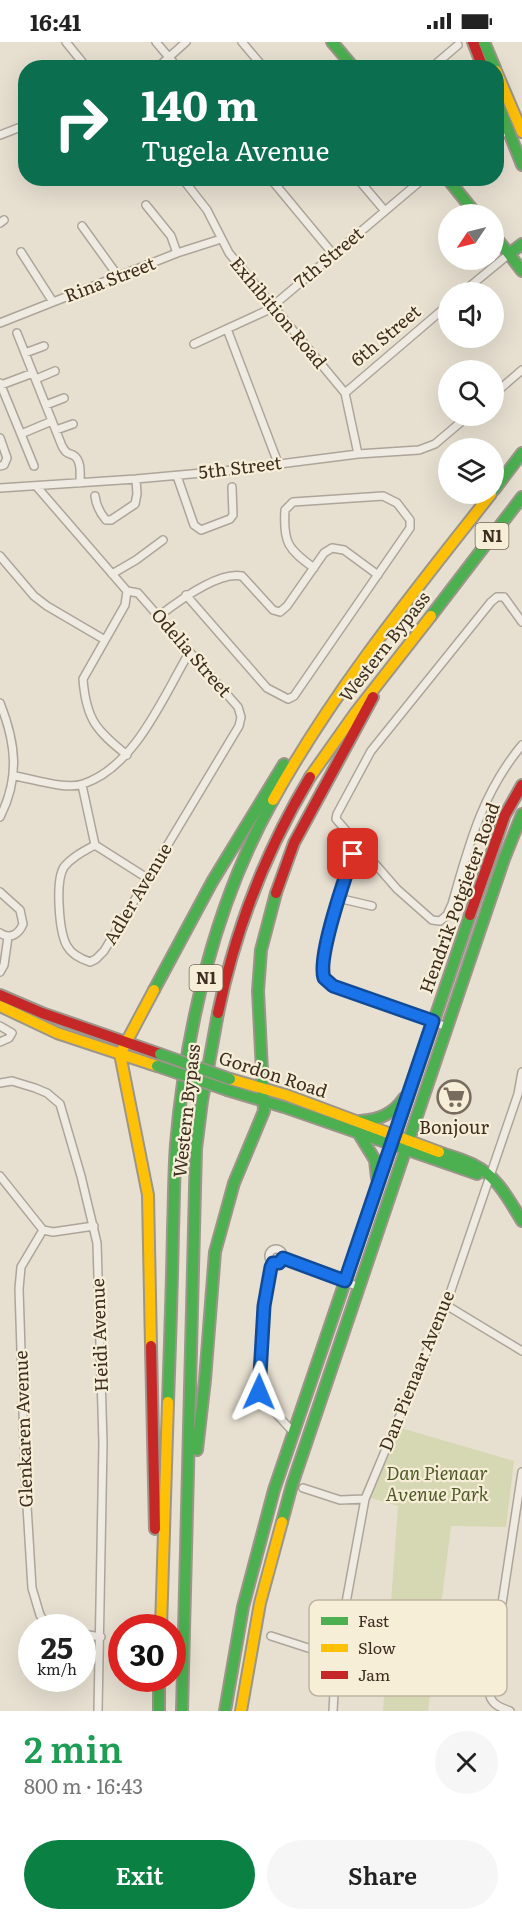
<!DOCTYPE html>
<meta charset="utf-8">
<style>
:root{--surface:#fff;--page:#f6f6f6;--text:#222;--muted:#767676;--accent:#0b8043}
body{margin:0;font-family:Literata,serif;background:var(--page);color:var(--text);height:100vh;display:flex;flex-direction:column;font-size:22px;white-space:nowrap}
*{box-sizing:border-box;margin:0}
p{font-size:20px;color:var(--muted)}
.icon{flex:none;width:33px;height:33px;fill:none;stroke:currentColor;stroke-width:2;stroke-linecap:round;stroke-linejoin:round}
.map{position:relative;height:1669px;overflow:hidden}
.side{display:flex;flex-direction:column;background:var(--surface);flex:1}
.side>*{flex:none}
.hud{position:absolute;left:18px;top:18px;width:486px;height:126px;border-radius:24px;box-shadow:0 6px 24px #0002;background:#0b6e4f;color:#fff;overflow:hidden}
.needle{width:39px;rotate:235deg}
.buttons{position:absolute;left:438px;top:162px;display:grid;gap:12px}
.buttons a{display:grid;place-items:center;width:66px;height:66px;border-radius:50%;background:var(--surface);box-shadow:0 6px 24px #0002;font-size:30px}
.speed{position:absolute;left:18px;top:1572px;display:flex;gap:12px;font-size:30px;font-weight:700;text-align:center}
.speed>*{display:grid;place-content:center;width:78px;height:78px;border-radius:50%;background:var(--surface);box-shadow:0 6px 24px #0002;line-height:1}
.speed small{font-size:15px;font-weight:400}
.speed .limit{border:9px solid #d22;background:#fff;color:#111}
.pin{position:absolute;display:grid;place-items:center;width:51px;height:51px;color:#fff;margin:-26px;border-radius:12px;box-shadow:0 3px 9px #0006}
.me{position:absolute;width:66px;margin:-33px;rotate:1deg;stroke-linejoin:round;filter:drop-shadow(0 0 4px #0008)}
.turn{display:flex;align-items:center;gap:21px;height:126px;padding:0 24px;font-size:27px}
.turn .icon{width:78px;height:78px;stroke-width:2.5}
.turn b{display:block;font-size:42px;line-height:51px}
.round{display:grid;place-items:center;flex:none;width:63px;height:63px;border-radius:32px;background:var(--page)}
.overview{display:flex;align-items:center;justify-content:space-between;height:102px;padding:0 24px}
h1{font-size:36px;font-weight:600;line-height:45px;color:#1e9e55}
.cta{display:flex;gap:12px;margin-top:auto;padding:12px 24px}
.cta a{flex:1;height:69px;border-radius:36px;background:var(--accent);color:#fff;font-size:24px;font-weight:600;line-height:69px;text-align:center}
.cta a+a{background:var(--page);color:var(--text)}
.status{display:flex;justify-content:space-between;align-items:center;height:42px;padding:0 30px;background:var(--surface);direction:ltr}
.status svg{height:16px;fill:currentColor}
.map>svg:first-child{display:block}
</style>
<div class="status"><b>16:41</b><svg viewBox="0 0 49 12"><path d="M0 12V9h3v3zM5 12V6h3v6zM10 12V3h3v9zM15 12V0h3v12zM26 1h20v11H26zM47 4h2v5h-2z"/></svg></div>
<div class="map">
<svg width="522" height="1669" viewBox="0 0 522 1669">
<rect width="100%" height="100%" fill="#e7e0d1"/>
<path fill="#d6d7b3" d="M394,1384L514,1419L506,1485L451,1484L428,1669H383L398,1464L364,1454Z"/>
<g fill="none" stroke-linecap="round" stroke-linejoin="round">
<defs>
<path id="street" d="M66,0L87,26
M156,0L178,26
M242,0L264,26
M157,26L186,0
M431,26L458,3
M0,93L26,83
M496,97L502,92
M182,136L207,168L229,211L345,351L358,412
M270,136L333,212
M357,136L385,169
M146,163L171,194L177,211
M0,181L4,178
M82,184L118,234
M21,210L53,260
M463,250L509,212
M0,281L177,211L221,197
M227,287L278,421
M17,291L62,404C66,411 67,411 73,413C82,418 80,432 80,441
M194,302L268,268L424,136
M25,311L44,304
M36,337L55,329
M0,341L34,424
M1,343L33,331
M345,351L448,263
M494,352L522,328
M46,363L64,356
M56,388L73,382
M21,392L52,379
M0,396L7,416L4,423L0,424
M177,434L194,483L201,488L230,477L233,473L232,445
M37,445L127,549L125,563L83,637C86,678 97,689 127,713
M0,446L136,437L224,429L358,412L419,408L435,402L468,374
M95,454C96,463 100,471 106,478H111L135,462L137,452L136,437
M0,514L34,554L47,564L105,598
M112,532L136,518L163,498
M186,553L267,646L288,657L294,654L410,486V478L397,461L383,454L293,460L285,468C283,501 288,507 314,526
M159,574C177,560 219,529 242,534L273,568L280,570L287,564L324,511L332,506L344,508L378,533
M522,580L504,555H497L491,560L371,709L337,772L336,777L397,847L432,878L440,879L447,873L452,862C469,803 482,751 522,703
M0,661C16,701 20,736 0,775
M15,734C33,737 66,748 83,742C135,725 163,655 189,611
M82,743L95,803L147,836
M95,803C84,809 72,815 64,825C55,839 59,890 67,904C72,913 81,917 90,920L96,917L104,909L239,684L241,675L238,665L138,551L127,549
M353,812C345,836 317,915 324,935L333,944L447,985
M0,850L20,868L23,882C19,892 10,898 0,891
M338,856L372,864
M0,930L4,923L8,895
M0,984L12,991L9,996L0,1000
M0,1041L12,1039L35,1046L47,1051L60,1062L81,1134L97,1201L103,1401L98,1669
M0,1134L43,1188L53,1190L94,1184
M43,1188L21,1225L19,1247L25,1431L32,1546L40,1573L46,1582L53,1586
M269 1214a7 7 0 1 1 14 0a7 7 0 1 1-14 0Z
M283,1216L359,1245
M273,1221C260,1242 260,1316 258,1344L261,1355L293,1390
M446,1263L522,1309
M303,1446L340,1458L365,1457
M82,1592L101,1595
M271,1594L336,1615
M333,1669L336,1615L365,1457L446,1263L518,1052L522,1030
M510,1669C498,1665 489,1661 489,1647L522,1430"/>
<path id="fast" d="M332,0L354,26
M484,0L495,26
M496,57L522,123
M447,136L476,172
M494,193L509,212L522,202
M509,212L522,229
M494,448L522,411
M431,574L522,455
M154,948L212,840L284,722
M227,1048L284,1065L477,1132
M360,1079C379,1078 393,1072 404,1056
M359,1092L375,1118L377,1136
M439,1110C450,1114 463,1117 474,1123C497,1134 509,1158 522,1179
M168,1360C170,1303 172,1245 173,1188C174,1159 174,1130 176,1102C186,985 215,861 273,758
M197,1408L205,1338L215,1210L234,1141L264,1069L258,949L261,908L276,851
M282,1480L292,1443L504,817L522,772
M159,1636V1669
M182,1669L196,1107L202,1059L218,971
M225,1669L243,1565L274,1448L470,873"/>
<path id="slow" d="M496,29L522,90
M310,735L356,670L431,574
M273,758C334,648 413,551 491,452
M0,964L57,991L157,1024
M230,1037L286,1053L439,1110
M151,1304L148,1153L120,1012L154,948
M161,1586L168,1360
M241,1669L260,1561L282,1480"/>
<path id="jam" d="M473,0L483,26
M276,851L294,801L373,655
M470,873L505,773L522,743
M0,953L42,971L160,1012
M218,971C235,888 267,807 310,735
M151,1304L155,1487"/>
</defs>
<use href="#street" stroke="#ada599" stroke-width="10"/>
<use href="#fast" stroke="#9c958a" stroke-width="14"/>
<use href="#slow" stroke="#9c958a" stroke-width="14"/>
<use href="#jam" stroke="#9c958a" stroke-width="14"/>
<use href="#street" stroke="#efebe3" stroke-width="7"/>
<use href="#fast" stroke="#4caf50" stroke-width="10"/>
<use href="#slow" stroke="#ffc107" stroke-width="10"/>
<use href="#jam" stroke="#c62828" stroke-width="10"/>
<defs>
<path id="fast-bridge" d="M160,1012L230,1037
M157,1024L227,1048"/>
</defs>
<use href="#fast-bridge" stroke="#9c958a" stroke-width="14" stroke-linecap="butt"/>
<use href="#fast-bridge" stroke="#4caf50" stroke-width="10"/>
</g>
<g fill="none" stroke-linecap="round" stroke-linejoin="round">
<defs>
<path id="route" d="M259,1350L264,1264L271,1225L273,1221H279L283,1216L345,1239L433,979L333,944L324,936C317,915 345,836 353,812"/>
</defs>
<use href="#route" stroke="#114b97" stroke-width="15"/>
<use href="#route" stroke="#1a73e8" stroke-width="10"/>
</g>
<defs>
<symbol id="supermarket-ring" viewBox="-11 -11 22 22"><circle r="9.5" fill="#f7eed8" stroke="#786c5e" stroke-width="1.5"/><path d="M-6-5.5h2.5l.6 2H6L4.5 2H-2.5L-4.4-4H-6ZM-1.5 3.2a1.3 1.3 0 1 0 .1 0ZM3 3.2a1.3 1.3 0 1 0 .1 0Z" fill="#786c5e"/></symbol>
</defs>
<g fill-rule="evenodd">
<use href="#supermarket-ring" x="435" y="1036" width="38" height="38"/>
</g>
<g text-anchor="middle" stroke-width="4.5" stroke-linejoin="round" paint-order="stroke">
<g fill="#f7eed8" stroke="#756857" stroke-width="1.5">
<rect x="475.5" y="481" width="33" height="26" rx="4.5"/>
<rect x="189.5" y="923" width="33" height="26" rx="4.5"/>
</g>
<g font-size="16" font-weight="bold" fill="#3d2e20">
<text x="492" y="500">N1</text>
<text x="206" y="942">N1</text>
</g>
<g font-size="18" fill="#3d2e20" stroke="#f7eed8">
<text transform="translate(329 216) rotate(-40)" y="6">7th Street</text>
<text transform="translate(110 238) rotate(-21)" y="6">Rina Street</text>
<text transform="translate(278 271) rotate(50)" y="6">Exhibition Road</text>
<text transform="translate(386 294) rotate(-40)" y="6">6th Street</text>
<text transform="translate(240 426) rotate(-7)" y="6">5th Street</text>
<text transform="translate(385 605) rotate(-52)" y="6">Western Bypass</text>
<text transform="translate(191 611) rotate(49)" y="6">Odelia Street</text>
<text transform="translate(138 852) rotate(-59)" y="6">Adler Avenue</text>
<text transform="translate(460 856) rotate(-70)" y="6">Hendrik Potgieter Road</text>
<text transform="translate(273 1033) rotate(18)" y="6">Gordon Road</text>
<text transform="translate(187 1069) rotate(-84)" y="6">Western Bypass</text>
<text transform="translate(100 1293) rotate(-92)" y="6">Heidi Avenue</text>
<text transform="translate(417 1329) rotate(-68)" y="6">Dan Pienaar Avenue</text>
<text transform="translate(24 1387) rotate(-92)" y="6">Glenkaren Avenue</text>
</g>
<g font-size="18" fill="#3d2e20" stroke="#f7eed8">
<text x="454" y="1092">Bonjour</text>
</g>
<g font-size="18" font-style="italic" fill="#4d5a26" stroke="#f7eed8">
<text x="437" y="1438">Dan Pienaar<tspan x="437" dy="21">Avenue Park</tspan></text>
</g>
</g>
<rect x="309" y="1558" width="198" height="96" rx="9" fill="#f7eed8" stroke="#bfb4a1" stroke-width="1.5"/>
<rect x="321" y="1575" width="27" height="8" fill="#4caf50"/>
<rect x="321" y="1602" width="27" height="8" fill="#ffc107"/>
<rect x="321" y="1629" width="27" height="8" fill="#c62828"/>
<g font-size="16" fill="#3d2e20">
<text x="358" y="1585">Fast</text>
<text x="358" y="1612">Slow</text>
<text x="358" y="1639">Jam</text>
</g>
</svg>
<div class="buttons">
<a><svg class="needle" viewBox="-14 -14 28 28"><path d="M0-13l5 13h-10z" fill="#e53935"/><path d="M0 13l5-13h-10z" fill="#767676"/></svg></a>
<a><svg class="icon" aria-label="sound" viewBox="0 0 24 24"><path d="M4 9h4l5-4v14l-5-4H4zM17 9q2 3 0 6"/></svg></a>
<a><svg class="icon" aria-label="search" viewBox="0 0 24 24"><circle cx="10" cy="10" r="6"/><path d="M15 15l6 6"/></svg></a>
<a><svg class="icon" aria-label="layers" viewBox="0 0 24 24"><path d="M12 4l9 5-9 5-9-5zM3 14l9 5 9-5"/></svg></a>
</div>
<div class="speed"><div>25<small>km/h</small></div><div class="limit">30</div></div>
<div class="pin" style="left:353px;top:812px;background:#d93025"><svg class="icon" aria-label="arrive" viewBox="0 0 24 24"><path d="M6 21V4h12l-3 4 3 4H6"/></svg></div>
<svg class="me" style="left:259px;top:1350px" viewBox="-20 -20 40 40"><path d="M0-17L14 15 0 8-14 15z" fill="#1a73e8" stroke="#fff" stroke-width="4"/></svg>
<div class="hud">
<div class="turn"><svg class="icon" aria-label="right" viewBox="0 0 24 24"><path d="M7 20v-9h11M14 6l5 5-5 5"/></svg><div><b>140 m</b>Tugela Avenue</div></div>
</div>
</div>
<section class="side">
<div class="overview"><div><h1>2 min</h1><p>800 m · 16:43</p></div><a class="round"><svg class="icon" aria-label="close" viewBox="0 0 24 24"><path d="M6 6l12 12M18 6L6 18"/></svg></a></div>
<div class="cta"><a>Exit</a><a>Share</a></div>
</section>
